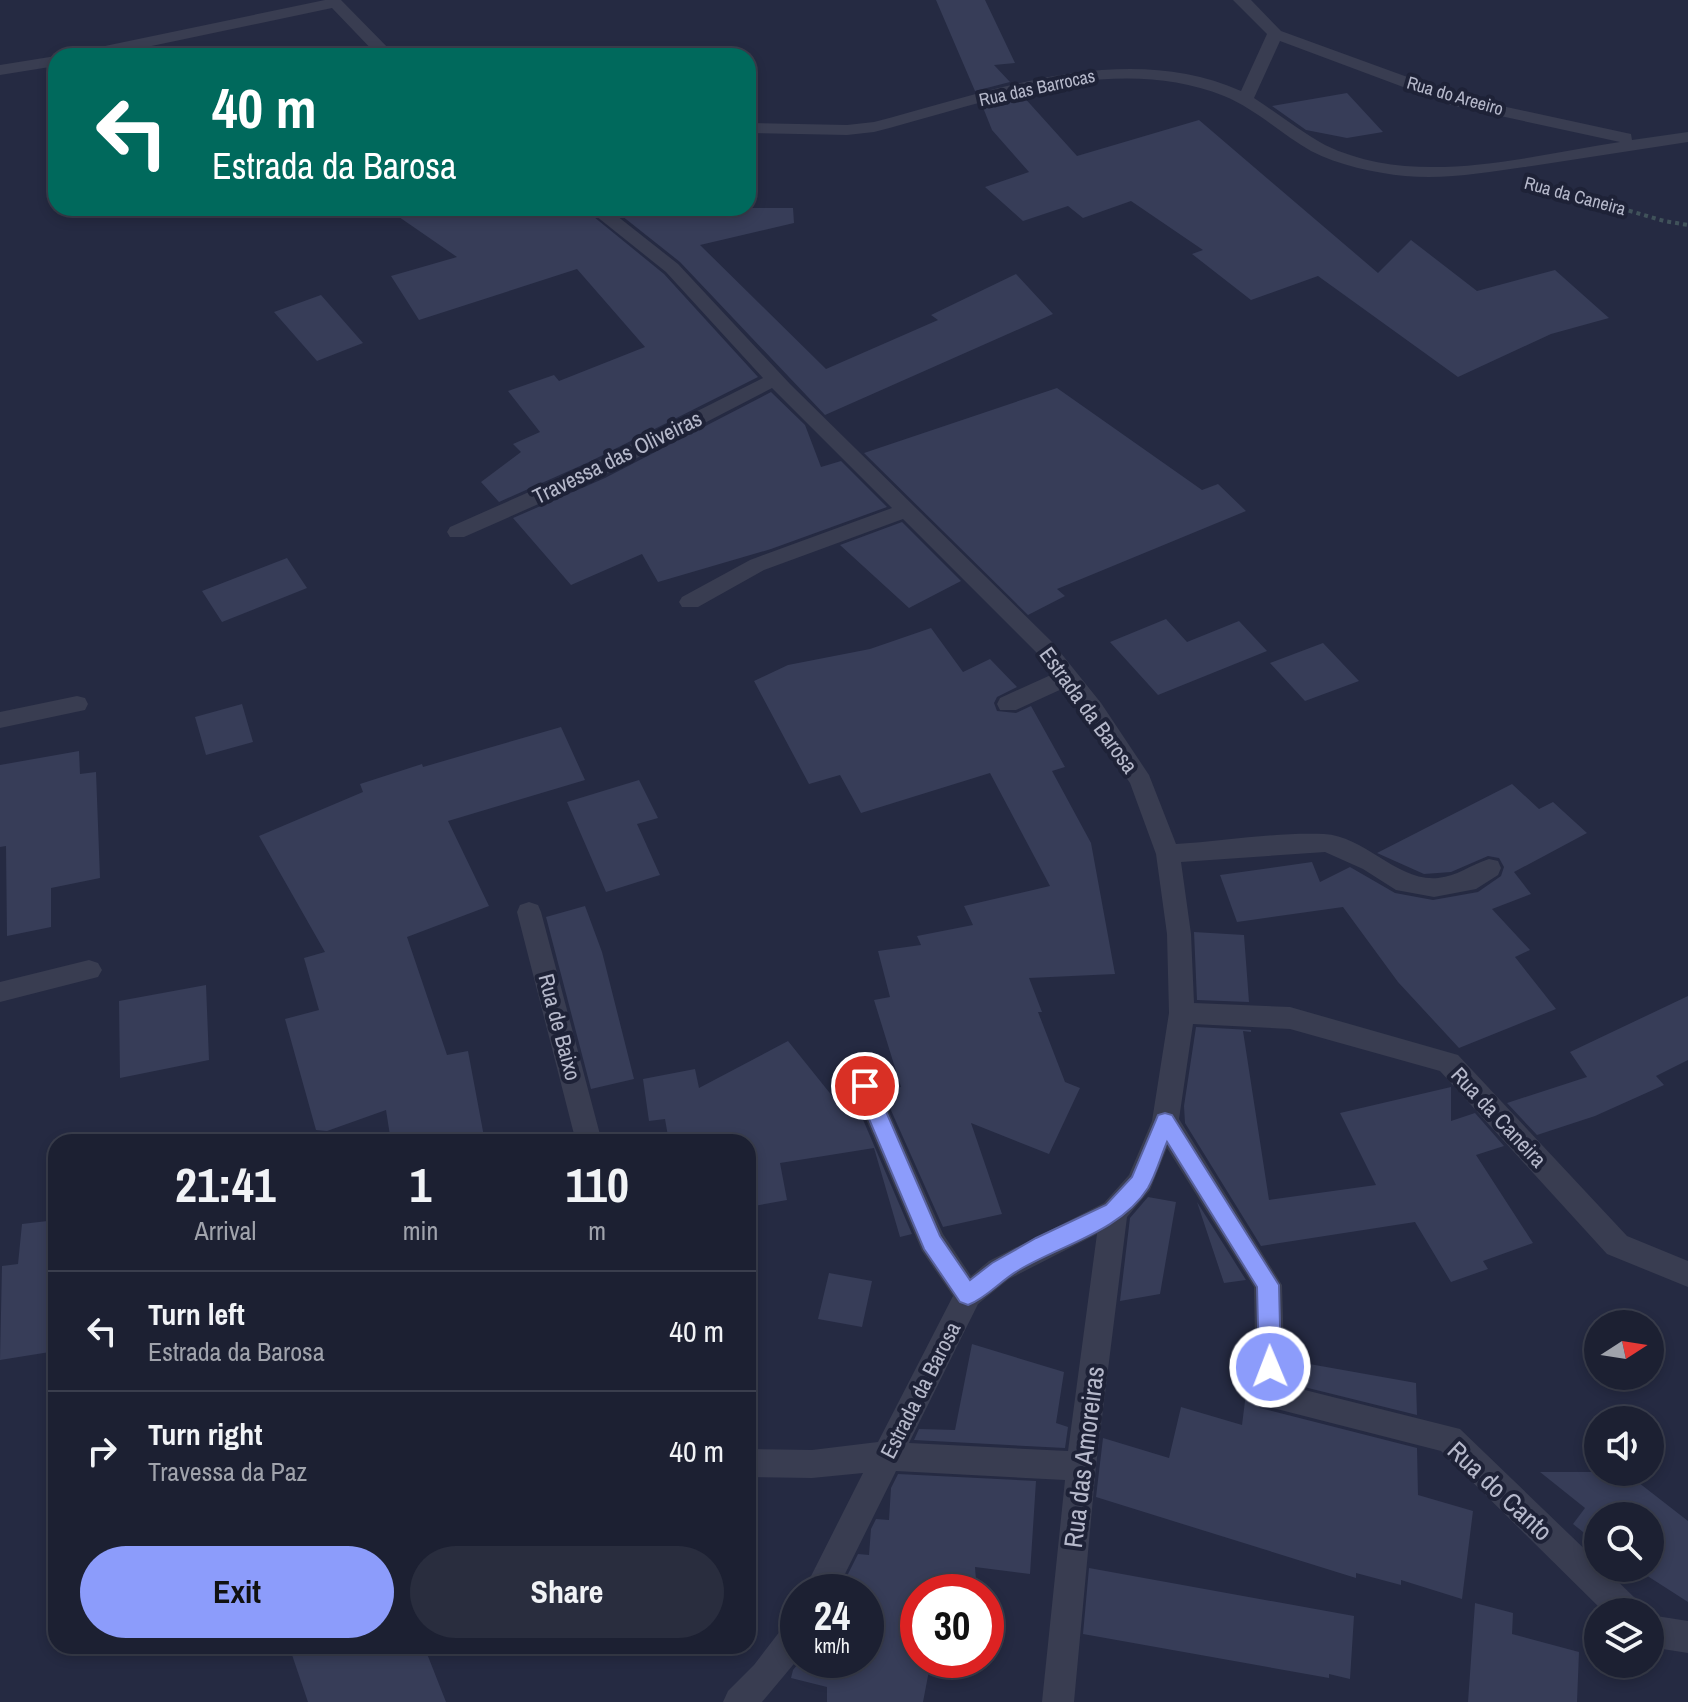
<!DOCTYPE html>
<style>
:root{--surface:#1c2032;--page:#292d3e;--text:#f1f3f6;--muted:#a0a3ac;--line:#3a3e4d;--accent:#8c9cfb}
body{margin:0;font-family:"Archivo Narrow",sans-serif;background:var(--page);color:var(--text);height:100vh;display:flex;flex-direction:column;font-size:30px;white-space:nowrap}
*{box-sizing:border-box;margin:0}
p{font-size:26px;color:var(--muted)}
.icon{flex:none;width:44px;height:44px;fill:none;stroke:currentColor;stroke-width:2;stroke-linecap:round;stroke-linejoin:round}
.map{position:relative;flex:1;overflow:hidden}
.details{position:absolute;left:48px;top:1134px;width:708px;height:520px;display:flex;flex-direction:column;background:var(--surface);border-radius:24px;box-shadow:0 4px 12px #0003,0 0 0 2px var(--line)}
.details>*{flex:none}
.hud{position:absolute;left:48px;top:48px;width:708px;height:168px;border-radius:24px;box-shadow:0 4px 12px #0003,0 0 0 2px var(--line);background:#00695c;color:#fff;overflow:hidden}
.needle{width:52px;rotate:78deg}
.fabs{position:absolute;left:1584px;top:1310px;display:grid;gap:16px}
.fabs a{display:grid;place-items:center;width:80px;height:80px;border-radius:50%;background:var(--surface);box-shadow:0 4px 12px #0003,0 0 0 2px var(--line);font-size:40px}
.speed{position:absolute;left:780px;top:1574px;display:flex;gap:16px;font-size:40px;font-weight:700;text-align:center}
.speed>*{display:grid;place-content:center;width:104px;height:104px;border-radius:50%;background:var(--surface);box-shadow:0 4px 12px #0003,0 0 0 2px var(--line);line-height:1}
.speed small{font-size:20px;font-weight:400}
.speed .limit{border:12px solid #d22;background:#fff;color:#111}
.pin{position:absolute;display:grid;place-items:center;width:68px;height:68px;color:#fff;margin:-34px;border:4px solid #fff;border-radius:50%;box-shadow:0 2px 8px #0007}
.me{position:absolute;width:88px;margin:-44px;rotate:359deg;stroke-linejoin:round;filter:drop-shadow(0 0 6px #0008)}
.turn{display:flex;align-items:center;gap:28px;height:168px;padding:0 32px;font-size:36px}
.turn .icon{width:104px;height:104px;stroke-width:2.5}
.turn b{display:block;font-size:56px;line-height:68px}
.eta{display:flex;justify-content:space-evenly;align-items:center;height:136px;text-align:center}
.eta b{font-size:48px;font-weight:800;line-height:56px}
.primary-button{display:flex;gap:16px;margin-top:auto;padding:16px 32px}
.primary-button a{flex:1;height:92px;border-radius:48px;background:var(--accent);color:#111;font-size:32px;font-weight:800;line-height:92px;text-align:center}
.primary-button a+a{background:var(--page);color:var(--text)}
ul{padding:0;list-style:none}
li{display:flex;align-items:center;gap:24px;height:120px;padding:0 32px;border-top:2px solid var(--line)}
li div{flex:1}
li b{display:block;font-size:30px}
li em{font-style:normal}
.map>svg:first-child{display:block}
</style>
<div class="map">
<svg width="1688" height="1702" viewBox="0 0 1688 1702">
<rect width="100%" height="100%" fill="#252a42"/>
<path fill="#373d58" d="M936,0H985L1015,63L994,65L1010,82L975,91Z
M1347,93L1383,132L1347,138L1306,130L1272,106Z
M1022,95L1077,156L1199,120L1378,273L1411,240L1477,291L1555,270L1609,318L1551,334L1458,377L1318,276L1251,300L1192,254L1203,250L1131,201L1083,218L1068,206L1023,221L985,187L1029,172L992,130L982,105Z
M386,208H583L664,274L758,377L589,462L499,502L481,482L521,452L513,444L540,432L508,391L554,375L559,381L645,347L577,269L419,320L391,276L457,257Z
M612,208H793L794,223L700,245L826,369L938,320L931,315L1016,274L1053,314L825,415L680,262Z
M321,295L363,343L317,361L274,312Z
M1057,388L1202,490L1218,484L1246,511L1057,589L1065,596L1028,615L864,453Z
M771,392L805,425L821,467L841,461L887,507L771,549L658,582L642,554L571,585L513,518L605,478Z
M902,522L961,581L909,608L840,545Z
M287,558L307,588L222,622L202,591Z
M1166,619L1187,642L1239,621L1267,651L1158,695L1110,642Z
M931,628L963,672L990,659L1017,687L997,697L994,703L997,711L1016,713L1031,706L1065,767L1052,771L1091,843L1115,974L1029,978L1042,1012H1038L1065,1082L1080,1088L1049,1154L971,1123L1002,1214L943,1227L882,1090L901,1087L874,1000L890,997L878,951L921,945L917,936L973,925L964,906L1050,886L990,773L861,813L840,775L809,784L754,681L788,665L870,649Z
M1323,643L1359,681L1305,701L1270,663Z
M242,704L253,742L206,755L195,717Z
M561,727L585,780L448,821L489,906L407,937L447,1055L468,1051L485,1142H391L386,1110L327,1131L316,1130L285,1019L319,1010L304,958L325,952L259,836L363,792L360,784L422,764L423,767Z
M79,751L80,774L96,772L100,878L51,888V927L7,936L6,846L0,847V765Z
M639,780L658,818L637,824L660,875L606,892L567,802Z
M1512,784L1539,809L1553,802L1587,833L1514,872L1531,894L1492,909L1530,950L1515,957L1556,1009L1459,1048L1398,982L1343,907L1237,922L1220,875L1312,862L1320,882L1350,867L1395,893L1433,900L1478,892L1501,876L1504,867L1499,858L1488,856L1451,872L1424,874L1377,853Z
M585,906L602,952L634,1079L591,1089L546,917Z
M1194,932L1244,935L1249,1002L1197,1000Z
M206,985L209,1060L120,1078L119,1001Z
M1688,996V1060L1656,1076L1664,1085L1595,1116L1537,1135L1507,1103L1587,1077L1570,1052Z
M1196,1027L1251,1030V1032L1243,1031L1269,1200L1376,1185L1340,1113L1451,1087V1121L1475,1113L1504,1146L1476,1155L1533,1243L1483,1261L1488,1269L1451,1282L1415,1222L1261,1246L1185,1123L1184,1106Z
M788,1041L833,1097L852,1094L912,1234L900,1237L874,1148L780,1163L787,1200L748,1207V1142H669L665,1119L649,1121L643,1079L695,1069L699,1088Z
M1148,1197L1176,1202L1160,1294L1120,1301L1130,1218Z
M1197,1202L1246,1280L1224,1283Z
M56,1220V1351L0,1360L2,1266L18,1264L22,1224Z
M829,1273L872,1281L862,1327L818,1319Z
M972,1344L1064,1372L1056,1423L1068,1427L1065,1448L914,1440L919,1429L955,1430Z
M1251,1353L1253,1395L1260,1408L1417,1448L1418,1495L1473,1511L1462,1599L1401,1580V1585L1356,1573V1578L1096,1497L1103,1438L1169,1458L1181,1407L1242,1425Z
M1287,1360L1416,1383L1417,1415L1288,1383Z
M1540,1472H1625L1688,1521V1602L1635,1568L1632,1572L1628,1568H1650V1516H1598V1544L1573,1524L1585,1508Z
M898,1474L1036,1481L1030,1574L975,1567L977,1592H918V1660H931L923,1702H827V1687L791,1678L793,1670L801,1660H866V1592H839L858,1554L869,1555L871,1529L876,1519L889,1520L891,1488Z
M1089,1568L1354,1616L1350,1679L1329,1674V1678L1083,1634Z
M1475,1603L1513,1613L1512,1634L1579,1652L1577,1702H1468Z
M289,1646H424L446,1702H308Z"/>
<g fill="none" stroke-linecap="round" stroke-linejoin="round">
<path stroke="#40525a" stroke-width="4" stroke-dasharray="4 4" stroke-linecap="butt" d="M1552,188L1664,221L1688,225"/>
<path fill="#393d51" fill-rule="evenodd" d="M325,0H341L396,56H378L332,8L104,56H73L81,51Z
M1233,0H1251L1281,31L1465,98L1631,134L1632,140L1688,132V142C1636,150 1584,158 1532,166C1490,172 1447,180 1405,176C1375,173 1338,165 1311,151C1281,134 1256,109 1224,96C1111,51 985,104 874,132L847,135L748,133V123L847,125L874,122C990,92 1123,39 1241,91L1267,34ZM1280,41L1454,106L1620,142C1526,156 1416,189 1325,145C1301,132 1277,113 1254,98Z
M56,56V66L0,75V65Z
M586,208H607L678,264L790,384L1052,642L1101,703L1149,775L1176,844C1225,841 1276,832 1324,834C1365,836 1397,882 1438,878C1458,876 1470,865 1489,859L1498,861L1501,868L1498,875L1476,889L1434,897L1396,890L1363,869L1325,852L1181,862L1191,934L1194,1003L1290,1007L1458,1055L1627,1236L1688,1261V1287L1607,1254L1440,1071L1290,1029L1193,1024L1179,1119L1282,1285L1285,1385L1460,1429L1598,1562V1568H1604L1638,1601L1643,1612H1604L1441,1451L1261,1405L1256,1395L1254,1287L1167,1148L1150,1190L1127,1217L1096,1466L1074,1702H1042L1065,1480L896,1471L836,1592H803L863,1473L812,1478L748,1477V1449L812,1450L878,1442L953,1296L922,1251L852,1086L856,1078L865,1075L874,1078L943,1234L971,1276L989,1261L1104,1203L1129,1175L1152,1121L1169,1013L1167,934L1156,854L1130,783L1064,688L1016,710H1000L997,704L1000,698L1053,674L1036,652L903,519L764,570L698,607H682L679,602L682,597L750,560L892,508L772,388L604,475L464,537H450L447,532L450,527L590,465L763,378L666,272ZM1097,1234L1068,1451L909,1443L978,1304L1009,1279Z
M77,696L85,698L88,704L85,710L0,728V712Z
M529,902L538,905L541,912L602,1142H576L517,912L520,905Z
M89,960L98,963L102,970L98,977L0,1002V982Z
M1650,1615L1688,1621V1653L1650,1647Z
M798,1617V1659L762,1702H723L728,1691L754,1665L787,1622Z"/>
</g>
<path fill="#8c9cfb" stroke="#5b65a3" stroke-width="2" d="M865,1078L872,1080L875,1086L940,1236L970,1280L992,1263L1036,1238L1106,1205L1132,1177L1158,1115L1165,1113L1172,1115L1279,1285L1281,1367L1278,1374L1270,1377L1262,1374L1259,1367L1257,1287L1167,1142C1161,1156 1156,1174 1148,1188C1121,1231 1061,1245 1019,1270C1001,1280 987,1298 968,1305L960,1302L924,1249L855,1086L858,1080Z"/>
<g text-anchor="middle" stroke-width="8" stroke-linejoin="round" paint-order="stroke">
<g font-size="18" fill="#b6b9cb" stroke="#1e2237">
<text transform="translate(1037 88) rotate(-12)" y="6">Rua das Barrocas</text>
<text transform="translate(1455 96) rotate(16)" y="6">Rua do Areeiro</text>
<text transform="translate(1575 196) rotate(15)" y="6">Rua da Caneira</text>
</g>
<g font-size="22" fill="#b6b9cb" stroke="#1e2237">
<text transform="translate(617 457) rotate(-26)" y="8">Travessa das Oliveiras</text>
<text transform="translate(1089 710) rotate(54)" y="8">Estrada da Barosa</text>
<text transform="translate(560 1027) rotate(75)" y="8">Rua de Baixo</text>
<text transform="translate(1499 1117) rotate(47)" y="8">Rua da Caneira</text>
<text transform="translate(920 1390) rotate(-63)" y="8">Estrada da Barosa</text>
</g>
<g font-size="26" fill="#b6b9cb" stroke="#1e2237">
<text transform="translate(1084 1457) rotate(-83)" y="9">Rua das Amoreiras</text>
<text transform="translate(1500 1491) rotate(43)" y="9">Rua do Canto</text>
</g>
</g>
</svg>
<div class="fabs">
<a><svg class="needle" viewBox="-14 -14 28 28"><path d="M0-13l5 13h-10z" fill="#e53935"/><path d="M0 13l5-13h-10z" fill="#a0a3ac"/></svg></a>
<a><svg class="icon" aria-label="sound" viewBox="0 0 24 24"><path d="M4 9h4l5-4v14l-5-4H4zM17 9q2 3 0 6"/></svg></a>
<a><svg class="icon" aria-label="search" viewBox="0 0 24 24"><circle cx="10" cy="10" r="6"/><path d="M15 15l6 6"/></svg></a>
<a><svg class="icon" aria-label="layers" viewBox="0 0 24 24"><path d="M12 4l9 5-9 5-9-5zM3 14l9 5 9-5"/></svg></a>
</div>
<div class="speed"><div>24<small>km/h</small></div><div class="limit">30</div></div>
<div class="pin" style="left:865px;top:1086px;background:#d93025"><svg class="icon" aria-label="arrive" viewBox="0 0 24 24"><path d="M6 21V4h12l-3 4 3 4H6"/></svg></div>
<svg class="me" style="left:1270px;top:1367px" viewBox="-20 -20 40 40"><circle r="17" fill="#8c9cfb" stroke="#fff" stroke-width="3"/><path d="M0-11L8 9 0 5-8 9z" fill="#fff"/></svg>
<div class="hud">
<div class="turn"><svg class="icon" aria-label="left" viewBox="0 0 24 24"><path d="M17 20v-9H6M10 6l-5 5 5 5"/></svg><div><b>40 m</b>Estrada da Barosa</div></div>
</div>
<section class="details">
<div class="eta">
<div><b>21:41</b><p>Arrival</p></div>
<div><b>1</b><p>min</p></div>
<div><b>110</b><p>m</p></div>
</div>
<ul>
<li><svg class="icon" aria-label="left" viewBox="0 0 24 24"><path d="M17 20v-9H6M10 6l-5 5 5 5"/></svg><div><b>Turn left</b><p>Estrada da Barosa</p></div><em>40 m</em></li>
<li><svg class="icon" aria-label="right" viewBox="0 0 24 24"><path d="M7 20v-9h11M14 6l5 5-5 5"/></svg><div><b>Turn right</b><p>Travessa da Paz</p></div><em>40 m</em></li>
</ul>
<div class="primary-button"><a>Exit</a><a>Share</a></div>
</section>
</div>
